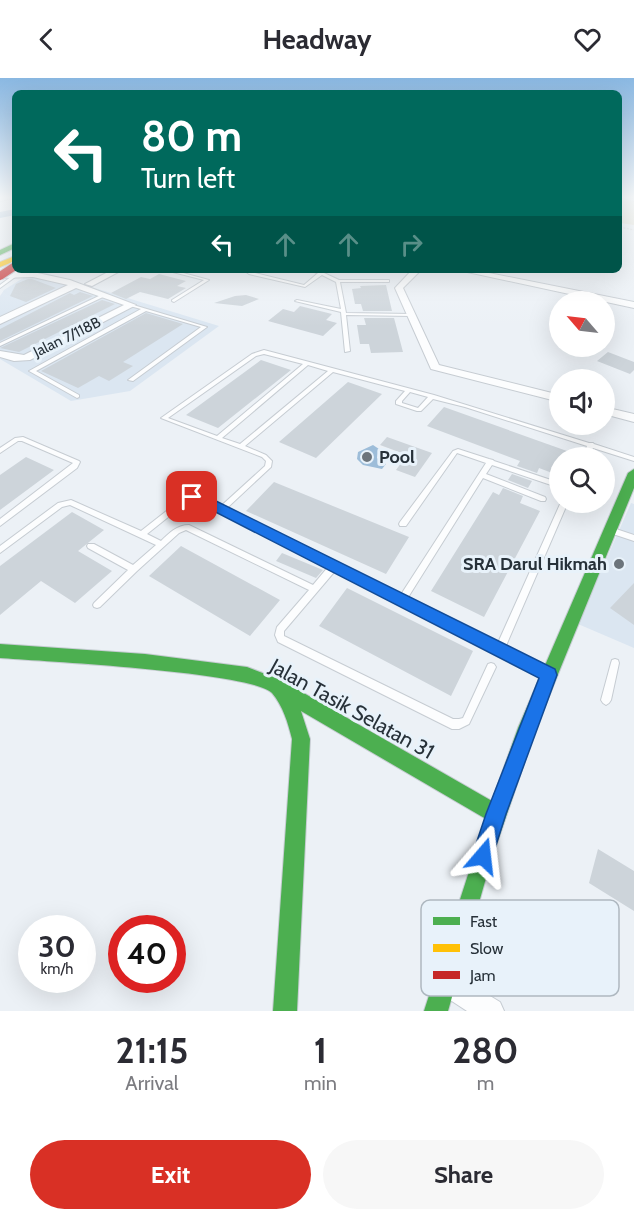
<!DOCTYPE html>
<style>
:root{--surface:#fff;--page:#f7f7f7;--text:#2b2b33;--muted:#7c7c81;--accent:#d93025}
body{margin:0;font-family:Cabin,sans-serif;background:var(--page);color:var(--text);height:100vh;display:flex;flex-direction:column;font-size:22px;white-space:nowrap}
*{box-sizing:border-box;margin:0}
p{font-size:20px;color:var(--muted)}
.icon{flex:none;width:33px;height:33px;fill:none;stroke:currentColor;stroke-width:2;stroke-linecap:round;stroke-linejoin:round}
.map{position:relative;height:933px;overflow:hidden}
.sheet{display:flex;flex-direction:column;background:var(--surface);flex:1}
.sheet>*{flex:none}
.top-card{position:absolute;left:12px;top:12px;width:610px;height:183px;border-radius:9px;box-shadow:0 6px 24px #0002;background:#00695c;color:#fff;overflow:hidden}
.needle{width:39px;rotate:298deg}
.buttons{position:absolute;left:549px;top:213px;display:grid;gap:12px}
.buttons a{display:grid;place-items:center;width:66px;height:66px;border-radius:50%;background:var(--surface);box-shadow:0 6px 24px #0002;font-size:30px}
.speed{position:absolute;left:18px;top:837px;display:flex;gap:12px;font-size:30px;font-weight:700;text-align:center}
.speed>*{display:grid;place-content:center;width:78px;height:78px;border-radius:50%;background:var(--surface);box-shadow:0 6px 24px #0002;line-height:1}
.speed small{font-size:15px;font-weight:400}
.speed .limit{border:9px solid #d22;background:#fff;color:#111}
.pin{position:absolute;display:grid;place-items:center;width:51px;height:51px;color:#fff;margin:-26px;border-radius:12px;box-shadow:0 3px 9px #0006}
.me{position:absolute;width:66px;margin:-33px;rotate:17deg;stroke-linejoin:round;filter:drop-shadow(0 0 4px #0008)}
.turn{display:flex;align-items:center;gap:21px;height:126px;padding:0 30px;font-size:27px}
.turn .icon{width:78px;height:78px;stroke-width:2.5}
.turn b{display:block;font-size:42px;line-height:51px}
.lanes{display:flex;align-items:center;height:57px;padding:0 30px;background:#0003;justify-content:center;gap:30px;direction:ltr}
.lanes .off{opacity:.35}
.eta{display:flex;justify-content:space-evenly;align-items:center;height:102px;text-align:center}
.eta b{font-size:36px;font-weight:700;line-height:42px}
.cta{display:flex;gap:12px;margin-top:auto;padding:12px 30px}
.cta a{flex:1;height:69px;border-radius:36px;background:var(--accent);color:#fff;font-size:24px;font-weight:700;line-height:69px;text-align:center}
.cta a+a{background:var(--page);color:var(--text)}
header{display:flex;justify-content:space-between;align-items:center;height:78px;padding:0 30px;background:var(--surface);font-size:27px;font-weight:700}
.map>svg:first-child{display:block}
</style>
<header><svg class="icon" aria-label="back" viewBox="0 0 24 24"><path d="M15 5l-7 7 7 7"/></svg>Headway<svg class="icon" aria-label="heart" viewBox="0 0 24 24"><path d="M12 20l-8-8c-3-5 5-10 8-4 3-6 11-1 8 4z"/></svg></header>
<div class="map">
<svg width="634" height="933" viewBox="0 0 634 933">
<rect width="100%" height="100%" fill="#ecf1f6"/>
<path fill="#dbe6f1" d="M36,192L219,248L130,313L71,323L0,281V218L4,212Z
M631,425L634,426V570L578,546Z"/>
<path fill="#e1ddc6" d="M620,118H634V147L620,145Z"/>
<path fill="#9dbdd9" d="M373,367L379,371L377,380L386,386L382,391L363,387L357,381L358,374Z"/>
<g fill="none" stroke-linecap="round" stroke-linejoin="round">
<path fill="#9dbdd9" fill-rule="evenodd" d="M15,131V137L0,140V134Z"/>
</g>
<path fill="#cdd4da" d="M159,196L186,203L177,208L186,210L168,221L140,214L126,221L111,215L141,199L150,201Z
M28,201H32L56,210L26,224L10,218L16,206Z
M386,207L392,233H363L361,226H355L352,211L361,210L360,208Z
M80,214L93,218L0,263V251L70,215L74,217Z
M246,217L259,221L242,228L214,225L235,218Z
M102,222L115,226L19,274L0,270Z
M300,228L332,236L326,242L337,245L323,258L268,243L283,231L294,234Z
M146,235L183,246L123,284L133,288L109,303L99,298L78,310L41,293Z
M364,240H394L403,274L371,275L369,266H360L357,247H366Z
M608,274L634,284V292L630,296L597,283Z
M261,282L291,292L218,350L186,337Z
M348,304L382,316L316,380L279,364Z
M444,329L581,378V380H560V398L539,390L537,395L517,388L520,383L427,348Z
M387,359L432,375L415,399L396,392L407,377L380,367Z
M26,379L54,392L0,432V397Z
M512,396L532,403L528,410L508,402Z
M274,404L409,459L386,496L246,433Z
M503,410L523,418L520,425L540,433L484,539L431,513L493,414L499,417Z
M72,434L104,452L78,473L112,493L75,525L41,503L0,537V488Z
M181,468L280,522L250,558L149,498Z
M282,475L323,492L316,500L276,483Z
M634,505V547L610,530Z
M347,510L473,573L451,618L319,548Z
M598,771L634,793V833L589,805Z"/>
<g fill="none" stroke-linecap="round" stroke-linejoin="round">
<defs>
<path id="lane" d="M620,118L634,121V123L620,119Z
M20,192H25L0,210V207Z
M165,192H172L209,202L174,224L172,223V222L204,202Z
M244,192H249L251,194L304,207L318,195L307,192L321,194L325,192L324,195L339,202H389V204H340L346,235L412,236L414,237L412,238L346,237L350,273L345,274L341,234L295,223L297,222L341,231L336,204L322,197L305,209L249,196Z
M101,217L105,218L0,268V265Z
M130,226L207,249L133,303L128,302L201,249L146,233L36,293L79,317V319L77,320L29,293L141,231L130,228Z
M264,272L434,317L589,365H593L594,366L634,379V383L593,370L589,380H583L587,368L465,329L433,321L421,333H417L396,326V323L405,313L333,294L245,368L266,377L272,383L271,389L226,431L400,518L486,385L457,375L406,448H400L399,446L400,444L453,373L458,371L489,381L493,382L494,383L560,405V410L492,387L486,396L545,419L546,421L545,423H541L483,400L407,521L497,567L561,424H568L505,570L550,593L552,596L550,599L547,600L544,599L500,577L496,576L495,574L335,493L284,553V558L453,641H459L463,640L488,586L491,585L494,586L496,589L469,646L459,651H452L278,564L275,557L277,549L309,512L186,452L179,455L137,493L100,529L97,530L94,529L93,527L94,525L128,492L88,470L87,468L88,466H94L133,487L156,467L70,427L62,429L0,475V468L58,425L71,422L141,453L183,420L196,417L221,428L265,388L266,383L262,379L161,340L252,276ZM264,276L303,286L217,358L168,340L256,278ZM308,287L328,293L240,366L222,360ZM410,314L428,319L418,330L402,325V323ZM195,422L328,489L313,507L189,447C177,447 169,455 161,463L147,456L187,424Z
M23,359L79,383L80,384L77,390L0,448V441L73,385L22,363H18L0,375V370L15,360Z
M610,449L634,457V463L607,454L606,452Z
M615,581L618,582L619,585L611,622L609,625L606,627L603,625L601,622L611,585L612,582Z"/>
<path id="street" d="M15,118V120L0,123V119Z
M112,192H122L92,208L85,206Z
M412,192H421L403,210L439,287L560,317V324L431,291L395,210Z
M458,192H474L634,224V230Z
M16,193L33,194L70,202L136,227L30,282L14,283L0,279V273L24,277L124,227L76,210L0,246V239L68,207L33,199L0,200V196Z
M604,329L634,336V344L604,336Z
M444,890L500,924L504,933H467L435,912L431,903L435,894Z"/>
<path id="fast" d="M15,165V170L0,177V172Z
M634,391V410L536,650L490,786L448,933H424L486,741L301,633L310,661L297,933H273L292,661C288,645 283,628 272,615C252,594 40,583 0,580V566L145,576L247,589L281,602L492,723L518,650L628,395Z"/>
<path id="slow" d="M15,178V183L0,189V184Z"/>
</defs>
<use href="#lane" stroke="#c6ccd2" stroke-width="2"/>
<use href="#street" stroke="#c6ccd2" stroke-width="2"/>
<use href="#fast" stroke="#c6ccd2" stroke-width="2"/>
<use href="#slow" stroke="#c6ccd2" stroke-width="2"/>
<path stroke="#d8dbdc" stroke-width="1.5" stroke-dasharray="2 1.5" stroke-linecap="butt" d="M620,149L634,152"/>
<use href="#lane" fill="#fcfdfe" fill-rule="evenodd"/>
<use href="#street" fill="#fcfdfe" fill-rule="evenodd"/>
<use href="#fast" fill="#4caf50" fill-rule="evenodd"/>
<use href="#slow" fill="#ffc107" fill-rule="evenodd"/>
<defs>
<path id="jam-bridge" d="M0,198L15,188"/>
</defs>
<use href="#jam-bridge" stroke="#c6ccd2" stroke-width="10" stroke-linecap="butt"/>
<use href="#jam-bridge" stroke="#c62828" stroke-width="8"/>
</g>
<linearGradient id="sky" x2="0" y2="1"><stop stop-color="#8ab8e2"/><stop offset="0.48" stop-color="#f6f9fb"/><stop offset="1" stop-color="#f6f9fb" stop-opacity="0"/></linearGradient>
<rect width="634" height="248" fill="url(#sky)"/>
<path fill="#1a73e8" stroke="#114b97" stroke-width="1.5" d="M192,415L204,417L555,591L557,597L506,736L490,786L483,789L475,786L472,778L486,736L539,600L196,424L188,422L186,419L188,416Z"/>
<g fill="#6c747b" stroke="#e8f2fa" stroke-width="2">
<circle cx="367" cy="379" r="6"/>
<circle cx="619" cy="486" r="6"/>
</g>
<g text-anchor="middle" stroke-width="6" stroke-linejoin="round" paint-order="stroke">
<g font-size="15" fill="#273139" stroke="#e8f2fa">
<text transform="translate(67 259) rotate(-26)" y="5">Jalan 7/118B</text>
</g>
<g font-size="18" font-weight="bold" fill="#273139" stroke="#e8f2fa" text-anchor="start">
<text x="379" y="385">Pool</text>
<text x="607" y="492" text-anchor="end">SRA Darul Hikmah</text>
</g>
<g font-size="21" fill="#273139" stroke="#e8f2fa">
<text transform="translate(352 631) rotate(29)" y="7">Jalan Tasik Selatan 31</text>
</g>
</g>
<rect x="421" y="822" width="198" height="96" rx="9" fill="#e8f2fa" stroke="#aeb8c0" stroke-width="1.5"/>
<rect x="433" y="839" width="27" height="8" fill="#4caf50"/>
<rect x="433" y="866" width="27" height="8" fill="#ffc107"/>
<rect x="433" y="893" width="27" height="8" fill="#c62828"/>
<g font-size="16" fill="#273139">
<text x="470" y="849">Fast</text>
<text x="470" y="876">Slow</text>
<text x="470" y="903">Jam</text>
</g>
</svg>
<div class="buttons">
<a><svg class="needle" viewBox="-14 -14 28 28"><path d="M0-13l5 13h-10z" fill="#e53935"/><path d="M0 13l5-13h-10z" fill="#7c7c81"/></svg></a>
<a><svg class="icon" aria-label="sound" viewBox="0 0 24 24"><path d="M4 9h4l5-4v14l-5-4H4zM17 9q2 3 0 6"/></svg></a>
<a><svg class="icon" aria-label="search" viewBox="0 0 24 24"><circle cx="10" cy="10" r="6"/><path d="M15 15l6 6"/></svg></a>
</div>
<div class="speed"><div>30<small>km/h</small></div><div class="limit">40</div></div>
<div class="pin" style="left:192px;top:419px;background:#d93025"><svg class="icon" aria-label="arrive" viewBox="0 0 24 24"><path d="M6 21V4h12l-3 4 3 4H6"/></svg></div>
<svg class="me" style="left:483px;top:778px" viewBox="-20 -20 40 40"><path d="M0-17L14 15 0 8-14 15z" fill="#1a73e8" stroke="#fff" stroke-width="4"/></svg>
<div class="top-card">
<div class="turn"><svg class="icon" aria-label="left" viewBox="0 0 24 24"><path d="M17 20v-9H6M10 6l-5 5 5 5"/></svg><div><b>80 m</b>Turn left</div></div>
<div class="lanes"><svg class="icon" aria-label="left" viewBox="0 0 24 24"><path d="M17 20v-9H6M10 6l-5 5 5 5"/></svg><svg class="icon off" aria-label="ahead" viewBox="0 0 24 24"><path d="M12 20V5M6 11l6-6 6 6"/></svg><svg class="icon off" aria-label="ahead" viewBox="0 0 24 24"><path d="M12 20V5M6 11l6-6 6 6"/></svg><svg class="icon off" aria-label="right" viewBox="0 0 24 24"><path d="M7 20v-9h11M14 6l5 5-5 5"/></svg></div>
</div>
</div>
<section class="sheet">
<div class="eta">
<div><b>21:15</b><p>Arrival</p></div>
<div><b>1</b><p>min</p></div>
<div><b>280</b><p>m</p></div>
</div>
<div class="cta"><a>Exit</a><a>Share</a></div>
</section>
